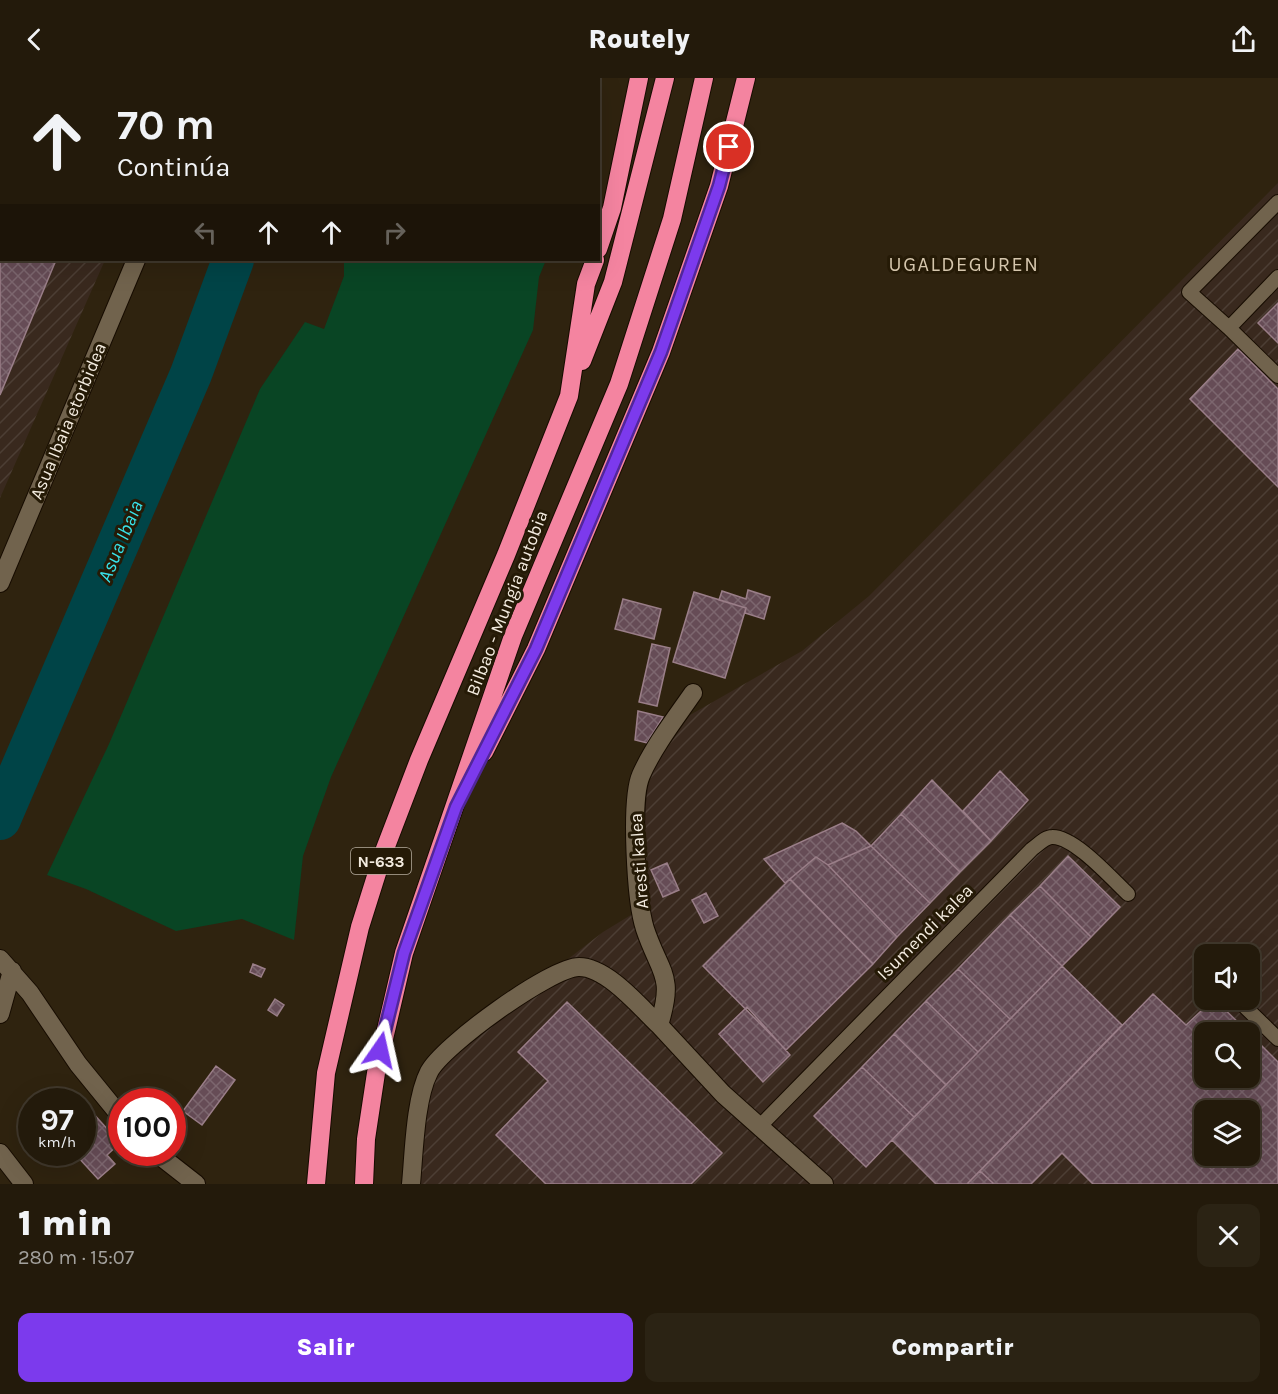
<!DOCTYPE html>
<html lang="es">
<meta charset="utf-8">
<style>
:root{--surface:#231a0b;--page:#2b2314;--text:#f1f3f6;--muted:#a3a19d;--line:#40382c;--accent:#7c3aed}
body{margin:0;font-family:Karla,sans-serif;background:var(--page);color:var(--text);height:100vh;display:flex;flex-direction:column;font-size:22px;white-space:nowrap}
*{box-sizing:border-box;margin:0}
p{font-size:20px;color:var(--muted)}
.icon{flex:none;width:33px;height:33px;fill:none;stroke:currentColor;stroke-width:2;stroke-linecap:round;stroke-linejoin:round}
.map{position:relative;height:1106px;overflow:hidden}
.side{display:flex;flex-direction:column;background:var(--surface);flex:1}
.side>*{flex:none}
.hud{position:absolute;left:0px;top:0px;width:600px;height:183px;box-shadow:0 6px 24px #0002,0 0 0 2px var(--line);background:#231a0b;color:var(--text);overflow:hidden}
.buttons{position:absolute;left:1194px;top:866px;display:grid;gap:12px}
.buttons a{display:grid;place-items:center;width:66px;height:66px;border-radius:12px;background:var(--surface);box-shadow:0 6px 24px #0002,0 0 0 2px var(--line);font-size:30px}
.speed{position:absolute;left:18px;top:1010px;display:flex;gap:12px;font-size:30px;font-weight:700;text-align:center}
.speed>*{display:grid;place-content:center;width:78px;height:78px;border-radius:50%;background:var(--surface);box-shadow:0 6px 24px #0002,0 0 0 2px var(--line);line-height:1}
.speed small{font-size:15px;font-weight:400}
.speed .limit{border:9px solid #d22;background:#fff;color:#111}
.pin{position:absolute;display:grid;place-items:center;width:51px;height:51px;color:#fff;margin:-26px;border:3px solid #fff;border-radius:50%;box-shadow:0 2px 6px #0007}
.me{position:absolute;width:66px;margin:-33px;rotate:11deg;stroke-linejoin:round;filter:drop-shadow(0 0 4px #0008)}
.turn{display:flex;align-items:center;gap:21px;height:126px;padding:0 18px;font-size:27px}
.turn .icon{width:78px;height:78px;stroke-width:2.5}
.turn b{display:block;font-size:42px;line-height:51px}
.lanes{display:flex;align-items:center;height:57px;padding:0 18px;background:#0003;justify-content:center;gap:30px;direction:ltr}
.lanes .off{opacity:.35}
.round{display:grid;place-items:center;flex:none;width:63px;height:63px;border-radius:12px;background:var(--page)}
.overview{display:flex;align-items:center;justify-content:space-between;height:102px;padding:0 18px}
h1{font-size:36px;font-weight:800;line-height:45px}
.cta{display:flex;gap:12px;margin-top:auto;padding:12px 18px}
.cta a{flex:1;height:69px;border-radius:12px;background:var(--accent);color:#fff;font-size:24px;font-weight:800;line-height:69px;text-align:center}
.cta a+a{background:var(--page);color:var(--text)}
header{display:flex;justify-content:space-between;align-items:center;height:78px;padding:0 18px;background:var(--surface);font-size:27px;font-weight:800}
.map>svg:first-child{display:block}
</style>
<header><svg class="icon" aria-label="back" viewBox="0 0 24 24"><path d="M15 5l-7 7 7 7"/></svg>Routely<svg class="icon" aria-label="share" viewBox="0 0 24 24"><path d="M12 15V3M7 8l5-5 5 5M5 13v7h14v-7"/></svg></header>
<div class="map">
<svg width="1278" height="1106" viewBox="0 0 1278 1106">
<defs>
<pattern id="industrial-furrows" width="10" height="10" patternUnits="userSpaceOnUse" patternTransform="scale(1.5)"><rect width="10" height="10" fill="#39291e"/><path d="M-1 1l2-2M0 10L10 0M9 11l2-2" fill="none" stroke="#4c3e34"/></pattern>
<pattern id="building-cross-hatch" width="8" height="8" patternUnits="userSpaceOnUse" patternTransform="scale(1.5)"><rect width="8" height="8" fill="#664c56"/><path d="M0 0l8 8M0 8l8-8" fill="none" stroke="#7c666e"/></pattern>
</defs>
<rect width="100%" height="100%" fill="#2f230f"/>
<path fill="url(#industrial-furrows)" fill-rule="evenodd" d="M0,0H215L2,2V182H105L0,420Z
M1278,105V1106H411L428,994L528,912L603,854L649,826L642,741L644,719L656,686L690,637L802,573L869,518ZM1204,876H1250V921H1204ZM1204,954H1250V999H1204ZM1204,1032H1250V1077H1204Z"/>
<path fill="#094524" d="M479,0H576V1H478Z
M344,182H546L539,199L533,252L331,699L303,778L294,862L242,841L176,853L86,811L47,797L109,666L260,311L305,244L324,251L344,198Z"/>
<g fill="none" stroke-linecap="round" stroke-linejoin="round">
<path stroke="#004447" stroke-width="42" d="M366,2L367,0
M0,741L191,296L233,182"/>
</g>
<path fill="url(#building-cross-hatch)" stroke="#9a7e88" stroke-width="1.5" fill-rule="evenodd" d="M0,0H152L2,2V182H56L0,317Z
M1278,225V265L1258,245Z
M1238,271L1278,311V409L1190,321Z
M748,512L770,519L764,541L745,535L746,530L719,522L722,513L746,521Z
M694,514L746,530L725,600L673,584Z
M623,521L661,531L654,561L615,551Z
M652,566L670,570L657,628L639,624Z
M638,633L663,639L647,665L635,662Z
M1000,693L1028,722L991,763L963,733Z
M932,702L991,763L960,794L901,736Z
M901,736L960,794L930,825L871,768Z
M842,745L856,753L871,768L828,787L816,779L785,805L764,781Z
M871,768L930,825L897,859L828,787Z
M1068,778L1120,829L1091,859L1040,808Z
M816,779L828,787L897,859L873,886L790,801Z
M667,785L679,812L663,819L651,792Z
M790,801L873,886L786,972L703,888Z
M1040,808L1091,859L1062,888L1010,837Z
M706,815L718,838L704,845L692,822Z
M1010,837L1062,888L1010,941L958,891Z
M253,886L265,891L261,899L250,894Z
M1062,888L1122,947L967,1106H936L892,1062Z
M958,891L1010,941L978,974L926,923Z
M1153,916L1186,947L1214,921L1248,954H1204V999H1250V956L1278,984V1106H1093L1062,1075L1031,1106H994L980,1093ZM1204,1032H1250V1077H1204Z
M275,921L284,927L277,938L268,932Z
M926,923L978,974L946,1007L894,956Z
M567,924L722,1075L691,1106H546L496,1057L548,1003L518,974Z
M747,929L790,977L763,1004L719,956Z
M894,956L946,1007L914,1039L862,989Z
M216,988L235,1002L202,1047L183,1033Z
M862,989L914,1039L866,1089L814,1038Z
M172,1030L186,1042L172,1057Z
M90,1032L120,1065L107,1077L115,1086L98,1101L78,1079L83,1075L82,1040Z
M980,1093L994,1106H967Z"/>
<g fill="none" stroke-linecap="round" stroke-linejoin="round">
<defs>
<path id="lane" d="M1278,199L1229,250L1278,298
M1229,250L1189,214L1278,124
M1203,889L1204,890
M1237,921L1278,961
M760,1048L1032,771C1038,767 1045,759 1052,759C1074,758 1112,801 1128,816"/>
<path id="street" d="M257,2L259,0
M0,505L136,182
M693,615C675,641 654,668 641,697C630,722 636,824 645,851C660,896 675,896 659,947L723,1016L824,1106
M0,881L30,915L78,986L122,1040
M0,936L12,893
M155,1074L196,1106
M0,1075L24,1106
M411,1106C414,1075 415,1021 429,994C442,968 551,889 579,889C607,889 640,929 659,947"/>
<path id="highway" d="M598,171L612,130L639,0
M582,283L613,204L665,0
M484,674L536,571L661,274L719,108L746,0
M316,1106L326,995L360,849L383,776L419,682L506,477L569,318L586,206L595,182
M364,1106L366,1061L376,995L404,875L513,558L619,306L672,141L704,0"/>
</defs>
<use href="#lane" stroke="#170c00" stroke-width="16"/>
<use href="#street" stroke="#170c00" stroke-width="20"/>
<use href="#highway" stroke="#170c00" stroke-width="20"/>
<use href="#lane" stroke="#71634d" stroke-width="14"/>
<use href="#street" stroke="#71634d" stroke-width="18"/>
<use href="#highway" stroke="#f484a0" stroke-width="18"/>
</g>
<g fill="none" stroke-linecap="round" stroke-linejoin="round">
<defs>
<path id="route" d="M380,972L404,875L456,729L536,571L661,274L719,108L729,69"/>
</defs>
<use href="#route" stroke="#51269a" stroke-width="15"/>
<use href="#route" stroke="#7c3aed" stroke-width="10"/>
</g>
<g text-anchor="middle" stroke-width="6" stroke-linejoin="round" paint-order="stroke">
<rect fill="#251a06" stroke="#b6ad9f" stroke-width="1.5" x="351" y="770" width="60" height="26" rx="4.5"/>
<g font-size="16" font-weight="bold" fill="#f4ece0">
<text x="381" y="789">N-633</text>
</g>
<g font-size="18" fill="#f4ece0" stroke="#251a06">
<text transform="translate(68 343) rotate(-67)" y="6">Asua Ibaia etorbidea</text>
<text transform="translate(507 525) rotate(-69)" y="6">Bilbao - Mungia autobia</text>
<text transform="translate(639 783) rotate(-94)" y="6">Aresti kalea</text>
<text transform="translate(925 854) rotate(-45)" y="6">Isumendi kalea</text>
</g>
<g font-size="20" letter-spacing="1.5" fill="#d5c6ad" stroke="#251a06">
<text x="964" y="193">UGALDEGUREN</text>
</g>
<g font-size="20" font-style="italic" fill="#38e2e8" stroke="#251a06">
<text transform="translate(120 463) rotate(-67)" y="7">Asua Ibaia</text>
</g>
</g>
</svg>
<div class="buttons">
<a><svg class="icon" aria-label="sound" viewBox="0 0 24 24"><path d="M4 9h4l5-4v14l-5-4H4zM17 9q2 3 0 6"/></svg></a>
<a><svg class="icon" aria-label="search" viewBox="0 0 24 24"><circle cx="10" cy="10" r="6"/><path d="M15 15l6 6"/></svg></a>
<a><svg class="icon" aria-label="layers" viewBox="0 0 24 24"><path d="M12 4l9 5-9 5-9-5zM3 14l9 5 9-5"/></svg></a>
</div>
<div class="speed"><div>97<small>km/h</small></div><div class="limit">100</div></div>
<div class="pin" style="left:729px;top:69px;background:#d93025"><svg class="icon" aria-label="arrive" viewBox="0 0 24 24"><path d="M6 21V4h12l-3 4 3 4H6"/></svg></div>
<svg class="me" style="left:380px;top:972px" viewBox="-20 -20 40 40"><path d="M0-17L14 15 0 8-14 15z" fill="#7c3aed" stroke="#fff" stroke-width="4"/></svg>
<div class="hud">
<div class="turn"><svg class="icon" aria-label="ahead" viewBox="0 0 24 24"><path d="M12 20V5M6 11l6-6 6 6"/></svg><div><b>70 m</b>Continúa</div></div>
<div class="lanes"><svg class="icon off" aria-label="left" viewBox="0 0 24 24"><path d="M17 20v-9H6M10 6l-5 5 5 5"/></svg><svg class="icon" aria-label="ahead" viewBox="0 0 24 24"><path d="M12 20V5M6 11l6-6 6 6"/></svg><svg class="icon" aria-label="ahead" viewBox="0 0 24 24"><path d="M12 20V5M6 11l6-6 6 6"/></svg><svg class="icon off" aria-label="right" viewBox="0 0 24 24"><path d="M7 20v-9h11M14 6l5 5-5 5"/></svg></div>
</div>
</div>
<section class="side">
<div class="overview"><div><h1>1 min</h1><p>280 m · 15:07</p></div><a class="round"><svg class="icon" aria-label="close" viewBox="0 0 24 24"><path d="M6 6l12 12M18 6L6 18"/></svg></a></div>
<div class="cta"><a>Salir</a><a>Compartir</a></div>
</section>
